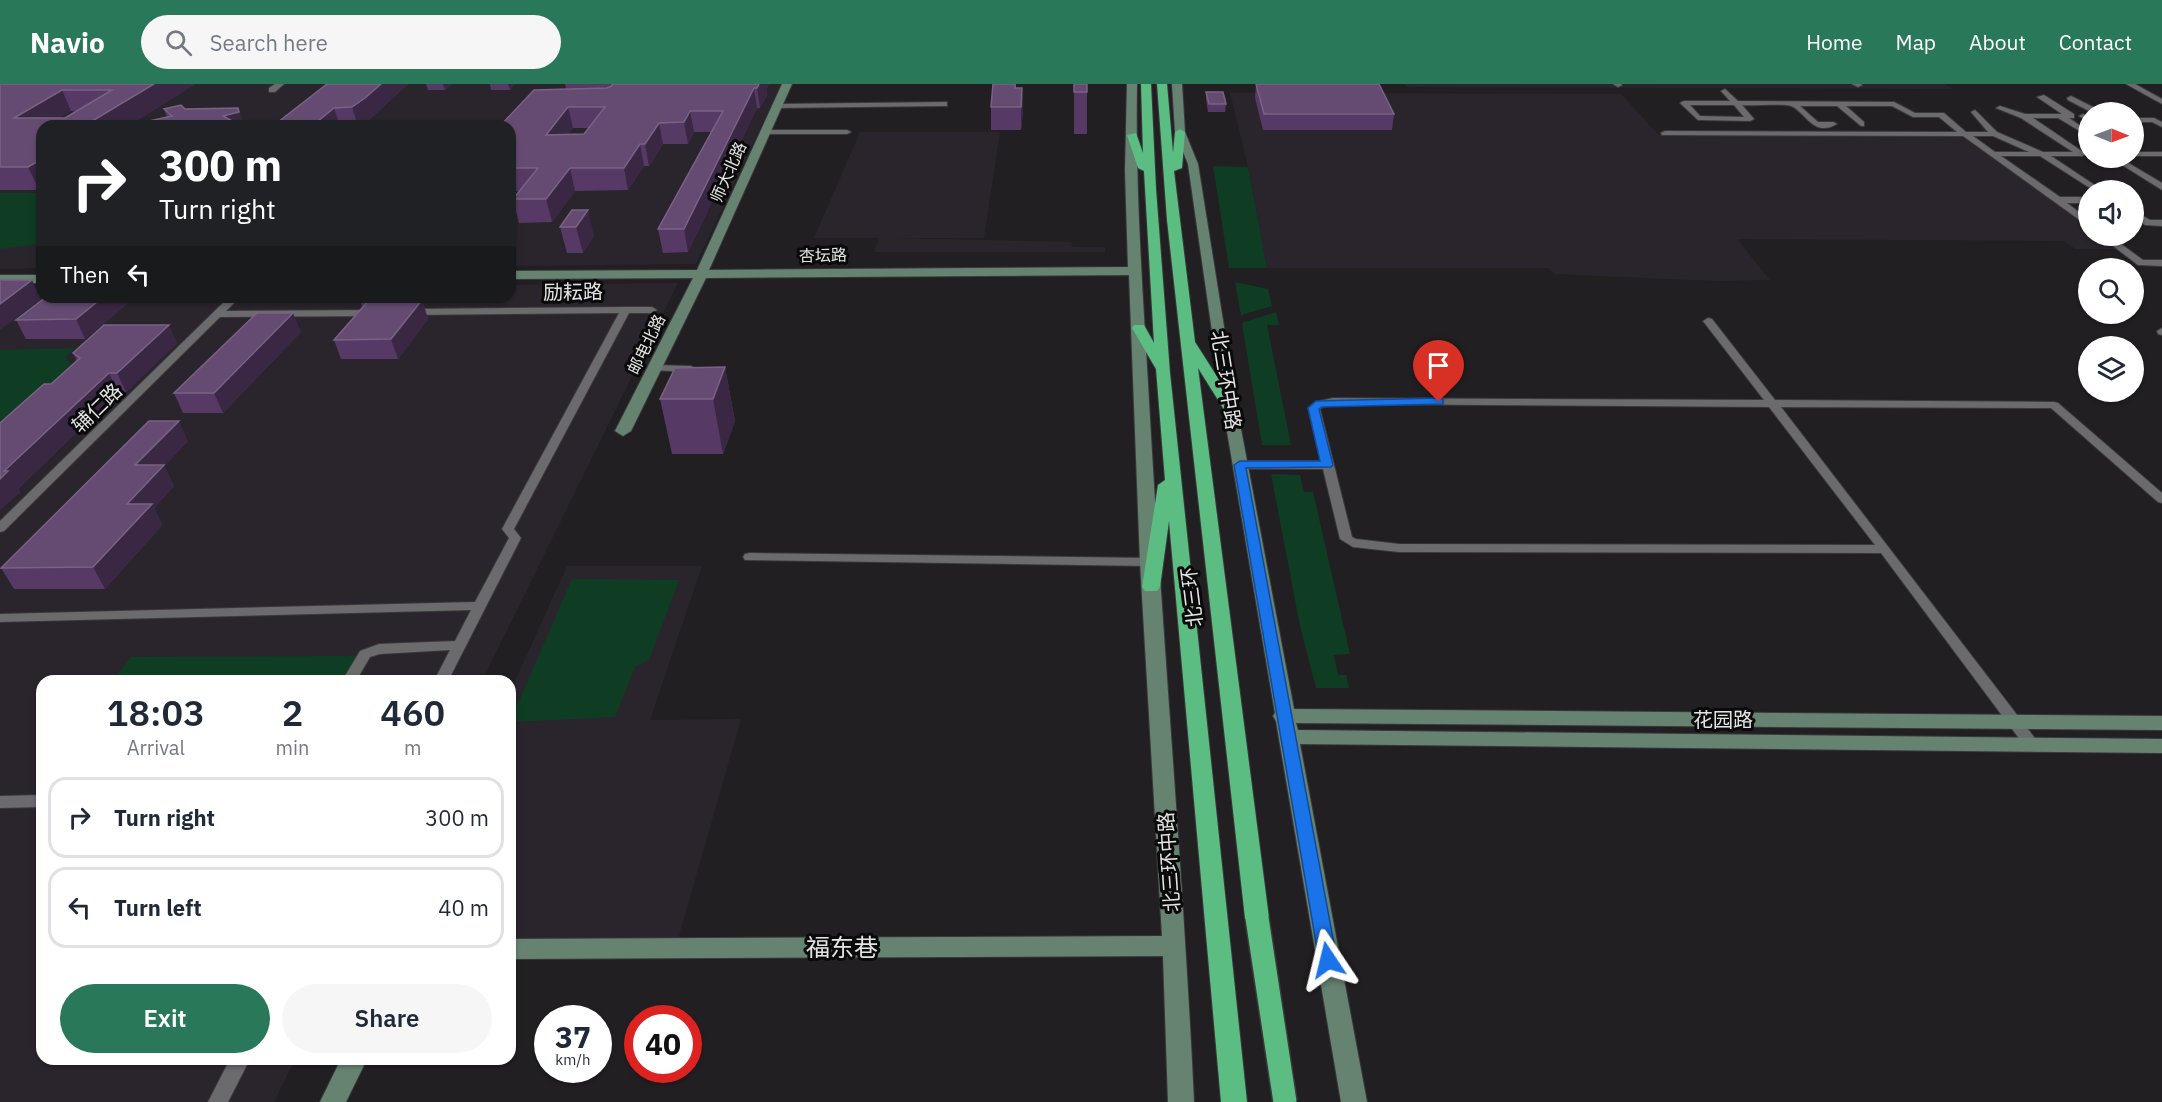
<!DOCTYPE html>
<meta charset="utf-8">
<style>
:root{--surface:#fff;--page:#f6f6f7;--text:#1f2937;--muted:#747a83;--line:#e0e1e3;--accent:#287859}
body{margin:0;font-family:"IBM Plex Sans","Noto Sans SC",sans-serif;background:var(--page);color:var(--text);height:100vh;display:flex;flex-direction:column;font-size:22px;white-space:nowrap}
*{box-sizing:border-box;margin:0}
p{font-size:20px;color:var(--muted)}
.icon{flex:none;width:33px;height:33px;fill:none;stroke:currentColor;stroke-width:2;stroke-linecap:round;stroke-linejoin:round}
.map{position:relative;flex:1;overflow:hidden}
.sheet{position:absolute;left:36px;top:591px;width:480px;height:390px;display:flex;flex-direction:column;background:var(--surface);border-radius:18px;box-shadow:0 2px 4px #0004}
.sheet>*{flex:none}
.top-card{position:absolute;left:36px;top:36px;width:480px;height:183px;border-radius:18px;box-shadow:0 2px 4px #0004;background:#202124;color:#fff;overflow:hidden}
.needle{width:39px;rotate:91deg}
.tools{position:absolute;left:2078px;top:18px;display:grid;gap:12px}
.tools a{display:grid;place-items:center;width:66px;height:66px;border-radius:50%;background:var(--surface);box-shadow:0 2px 4px #0004;font-size:30px}
.speed{position:absolute;left:534px;top:921px;display:flex;gap:12px;font-size:30px;font-weight:700;text-align:center}
.speed>*{display:grid;place-content:center;width:78px;height:78px;border-radius:50%;background:var(--surface);box-shadow:0 2px 4px #0004;line-height:1}
.speed small{font-size:15px;font-weight:400}
.speed .limit{border:9px solid #d22;background:#fff;color:#111}
.pin{position:absolute;display:grid;place-items:center;width:51px;height:51px;color:#fff;margin:-62px -26px;border-radius:50% 50% 50% 0;rotate:-45deg;box-shadow:0 0 6px #0007}
.pin .icon{rotate:45deg}
.me{position:absolute;width:66px;margin:-33px;rotate:350deg;stroke-linejoin:round;filter:drop-shadow(0 0 4px #0008)}
.turn{display:flex;align-items:center;gap:21px;height:126px;padding:0 24px;font-size:27px}
.turn .icon{width:78px;height:78px;stroke-width:2.5}
.turn b{display:block;font-size:42px;line-height:51px}
.then{display:flex;align-items:center;height:57px;padding:0 24px;background:#0003;gap:12px;font-size:22px}
.eta{display:flex;justify-content:space-evenly;align-items:center;height:102px;text-align:center}
.eta b{font-size:36px;font-weight:600;line-height:42px}
.primary-button{display:flex;gap:12px;margin-top:auto;padding:12px 24px}
.primary-button a{flex:1;height:69px;border-radius:36px;background:var(--accent);color:#fff;font-size:24px;font-weight:600;line-height:69px;text-align:center}
.primary-button a+a{background:var(--page);color:var(--text)}
ul{padding:0;list-style:none}
li{display:flex;align-items:center;gap:18px;height:81px;margin:0 12px 9px;padding:0 12px;border:3px solid var(--line);border-radius:18px}
li div{flex:1}
li b{display:block;font-size:22px}
li em{font-style:normal}
header{display:flex;align-items:center;gap:36px;box-sizing:border-box;height:84px;padding:0 30px;background:var(--accent);color:#fff}
header strong{font-size:28px}
nav{display:flex;gap:33px;margin-inline-start:auto;font-size:21px}
.search{width:420px;height:54px;background:var(--page);display:flex;align-items:center;gap:15px;box-sizing:border-box;padding:0 21px;border-radius:33px;color:var(--muted);font-size:22px}
.map>svg:first-child{display:block}
</style>
<header>
<strong>Navio</strong>
<div class="search"><svg class="icon" aria-label="search" viewBox="0 0 24 24"><circle cx="10" cy="10" r="6"/><path d="M15 15l6 6"/></svg>Search here</div>
<nav><a>Home</a><a>Map</a><a>About</a><a>Contact</a></nav>
</header>
<div class="map">
<svg width="2162" height="1018" viewBox="0 0 2162 1018">
<rect width="100%" height="100%" fill="#211f22"/>
<path fill="#2a252d" d="M0,0H781L696,180L510,182V42H42V184L0,185Z
M1405,0H1945L1952,5L1407,3Z
M1230,9L1621,10L1659,51L1961,52L2088,142V152H2101L2120,165H2075L2064,157L1737,155L1770,196L1715,197L1554,190L1549,184H1267L1248,83Z
M860,48H1000L984,154H894L1071,158L1073,163H1105V168H874L879,154H814Z
M678,199L482,597H42V975H295L274,1018H0V204H42V213H510V201Z
M567,482H702L650,636L741,635L677,859H510V608Z"/>
<path fill="#0f3d23" d="M1213,82L1248,83L1267,184H1229Z
M0,109H42V160L0,165Z
M1235,198L1268,205L1272,222L1241,231Z
M1276,228L1279,241H1267L1291,361H1262L1242,239Z
M75,264L65,274L73,281L17,329L0,336V266Z
M1271,390L1300,391L1304,408H1313L1350,570L1334,571L1338,591H1346L1349,604H1316L1300,542Z
M572,495L679,496L649,576L635,583L615,633L510,638Z
M357,572L341,597H112L131,573Z"/>
<g fill="none" stroke-linecap="round" stroke-linejoin="round">
<defs>
<path id="street" d="M275,0H284L275,8H269V4Z
M1613,0H1621L1622,1L1618,3Z
M1852,0H1861L1862,1L1858,3Z
M2126,0H2135L2162,15V20Z
M1725,5L1738,17L1894,18L1915,29H1944L1966,48H1988L1971,28L1975,26L1997,48L2043,68H2073L2021,34L1996,24L2000,22L2025,30H2062L2037,13L2044,11L2074,30V34H2069L2088,47V52L2058,34H2033L2086,70L2082,72H2051L2102,106H2093L2040,72H2001L2060,113H2088V119H2067L2088,135V142L1963,52L1662,51L1661,49L1665,47L1957,48L1939,33H1913L1892,22H1846L1864,38V42H1861L1837,22H1800L1818,38H1833L1837,40C1813,54 1806,28 1791,22C1784,19 1751,22 1742,21L1754,35L1750,37L1698,36L1680,19L1684,17H1730L1721,7ZM1690,21H1734L1744,33L1700,32ZM1973,52H1993L2029,68H1995Z
M2071,12L2099,26L2100,28H2091L2068,16L2067,14Z
M947,18V22H944L776,24L772,22L776,20Z
M2083,30L2088,32V37L2079,32Z
M2133,34H2154L2162,38V43L2152,38H2133Z
M764,46H847L851,48L847,50H761L760,48Z
M2133,68H2162V72H2133Z
M2111,74H2120L2162,99V106Z
M2133,126L2150,136H2162V142L2145,141L2133,133Z
M2100,152H2110L2143,176H2162V182L2138,181Z
M229,213H240L226,227L376,226L381,229L376,232L220,233L4,447L0,448V437Z
M626,223H652L657,226L652,229H629L514,445L521,454L448,597H434L450,566L380,570L370,573L356,597H342L360,567L379,560L455,557L471,526L0,538V530L475,518L509,454L502,445L619,229L410,231L405,228L410,225Z
M1708,234L1712,235L1775,316L2054,318L2058,319L2162,409V419L2158,418L2051,324L1781,323L2037,657L2040,661L2037,665H2027L1881,469L1399,468L1353,463L1340,455L1323,385H1240L1234,381L1240,377H1321L1308,324L1315,318L1333,314L1764,316L1703,237ZM1342,320L1769,323L1875,461L1399,460L1356,455L1352,453L1320,325L1327,321Z
M2162,244V251L2158,250L2157,247Z
M654,281L691,282L696,285L691,288L650,286V282Z
M750,469L1149,474L1156,478L1149,482L745,476L743,473L745,470Z
M42,711V723L0,724V712Z
M230,975H250L228,1018H208Z"/>
<path id="secondary" d="M782,0H792L709,186L1128,183L1125,87L1127,0H1137C1135,107 1143,211 1149,317C1162,551 1183,784 1194,1018H1168L1163,872L510,875V855L1162,852L1140,478L1129,191L706,194L631,347L623,352L615,347L693,194L510,195V187L697,186Z
M1172,0H1182L1185,48L1198,80L1237,324L1294,625L2162,632V646L1296,639L1298,646L2162,655V669L1300,660L1367,1018H1341L1276,637L1273,632L1275,629L1223,324L1188,80L1175,48Z
M0,191H42V199H0Z
M341,975H367L346,1018H320Z"/>
<path id="highway" d="M1141,0H1151L1156,105L1170,289L1247,1018H1221L1169,437L1160,503L1157,507H1145L1142,503L1158,401L1165,396L1156,285L1132,244L1134,241H1144L1154,259L1144,87L1138,84L1127,51L1136,49L1143,69Z
M1157,0H1167L1173,69L1175,48L1180,45L1185,48L1182,84L1174,87L1195,258L1237,324L1235,327H1225L1198,284L1269,834L1265,841L1257,843L1249,841L1245,834L1167,136Z"/>
</defs>
<use href="#street" stroke="#3a393b" stroke-width="2"/>
<use href="#secondary" stroke="#3a393b" stroke-width="2"/>
<use href="#highway" stroke="#3a393b" stroke-width="2"/>
<use href="#street" fill="#6b6a6c" fill-rule="evenodd"/>
<use href="#secondary" fill="#668372" fill-rule="evenodd"/>
<use href="#highway" fill="#5bbd81" fill-rule="evenodd"/>
<defs>
<path id="highway-bridge" d="M1257,834L1285,1018"/>
</defs>
<use href="#highway-bridge" stroke="#3a393b" stroke-width="26" stroke-linecap="butt"/>
<use href="#highway-bridge" stroke="#5bbd81" stroke-width="23"/>
</g>
<path fill="#563965" fill-rule="evenodd" d="M0,0H195L128,42H42V104L39,106H0ZM71,27H77L65,34H59Z
M327,0H408L371,34L360,42H273Z
M426,0H452L445,6H428Z
M490,0H515L510,6H491Z
M565,0H769L766,5L767,11L760,24H757L688,168L663,169L658,145L711,48H694L688,60H663L649,82H644L628,106L575,107L552,138L519,139L513,115L520,107H510V42L566,5ZM573,44H589L584,50H568Z
M993,0H1016V4H1022L1023,27L1021,46H991V23Z
M1074,0H1087V50H1074Z
M1256,0L1394,30L1392,46H1263L1255,14Z
M1206,8L1226,20L1225,28H1208L1206,16Z
M164,25H185L245,42H141L140,39L167,33Z
M572,126L594,152L583,169H567L560,143Z
M359,213H412L410,215L422,216L428,235L398,275H341L334,256L362,223Z
M134,214L85,255H26L16,236Z
M301,248L223,329H183L174,309Z
M177,259L126,308H118L18,405L20,408L0,426L51,300L77,277L73,269Z
M725,283L735,337L723,370H672L660,315Z
M188,357L164,382L174,402L154,424L162,441L105,505H14L1,484Z"/>
<path fill="#3a2744" d="M154,0H195L128,42H84Z
M381,0H408L371,34L360,42H358L352,23Z
M443,0H452L445,6Z
M508,0H515L510,6Z
M759,0H769L766,5L767,11L760,24L757,4Z
M754,4L757,24L688,168L684,145Z
M1022,4L1023,27L1021,46V23Z
M62,6L71,27L46,42L14,34Z
M568,23L573,44L551,72L546,51Z
M238,24L245,42H224L223,32Z
M334,24L340,42H312Z
M690,27L694,48L688,60L684,38Z
M659,39L663,60L649,82L645,60Z
M640,60L644,82L628,106L624,84Z
M42,75V104L39,106L28,83Z
M570,84L575,107L552,138L546,115Z
M588,126L594,152L583,169L576,143Z
M32,196L41,215L0,246V220Z
M103,213H133L134,214L85,255L76,235Z
M401,213H412L404,223Z
M422,216L428,235L398,275L391,255Z
M293,229L301,248L223,329L214,309Z
M169,241L177,259L126,308L117,289Z
M725,283L735,337L723,370L713,315Z
M109,289L118,308L18,405L20,408L0,426V395L4,387Z
M179,337L188,357L164,382L174,402L154,424L162,441L105,505L93,483L127,420L135,381Z"/>
<path fill="#654b72" stroke="#796384" stroke-width="1.5" fill-rule="evenodd" d="M0,0H154L84,42H42V75L28,83H0ZM62,6H112L65,34H14Z
M327,0H381L365,14L352,23L334,24L312,42H273Z
M612,0H759L757,4H754L684,145H658L723,27H690L684,38L659,39L645,60H640L624,84H570L546,115H513L538,84H510V42H500L534,6L607,4L612,2ZM568,23H605L584,50L546,51Z
M993,0H1015V4H1022L1021,23H991Z
M1074,0H1087V8H1074Z
M1256,0H1379L1394,30H1264Z
M1206,8H1223L1226,20H1209Z
M181,21L185,25L238,24L239,28L223,32L236,39L224,42H142H143L140,39L172,32L164,25Z
M572,126H588L576,143H560Z
M0,196H32L0,220Z
M46,213H103L76,235L16,236Z
M370,215L422,216L391,255L334,256Z
M257,229H293L214,309H174Z
M104,241H169L117,289H109L4,387H8L0,395V339L44,300H51L80,274L73,269Z
M725,283L713,315H660L675,284Z
M149,337H179L135,381H164L127,420H152L93,483L1,484Z"/>
<path fill="#1a73e8" stroke="#114b97" stroke-width="1.5" d="M1439,314L1443,315V320L1322,323L1319,325L1333,381L1331,383L1246,384L1337,876L1334,881L1328,883L1321,881L1319,876L1234,381L1240,377H1320L1308,324L1316,317Z"/>
<g text-anchor="middle" stroke-width="6" stroke-linejoin="round" paint-order="stroke">
<g font-size="16" fill="#e5e4e5" stroke="#0a0a0a">
<text transform="translate(728 88) rotate(-66)" y="6">师大北路</text>
<text transform="translate(823 171) rotate(-1)" y="6">杏坛路</text>
<text transform="translate(646 260) rotate(-64)" y="6">邮电北路</text>
</g>
<g font-size="20" fill="#e5e4e5" stroke="#0a0a0a">
<text transform="translate(573 208) rotate(-1)" y="7">励耘路</text>
<text transform="translate(1226 296) rotate(81)" y="7">北三环中路</text>
<text transform="translate(97 324) rotate(-44)" y="7">辅仁路</text>
<text transform="translate(1192 513) rotate(-97)" y="7">北三环</text>
<text x="1723" y="643">花园路</text>
<text transform="translate(1169 778) rotate(-94)" y="7">北三环中路</text>
</g>
<g font-size="24" fill="#e5e4e5" stroke="#0a0a0a">
<text x="842" y="872">福东巷</text>
</g>
</g>
</svg>
<div class="tools">
<a><svg class="needle" viewBox="-14 -14 28 28"><path d="M0-13l5 13h-10z" fill="#e53935"/><path d="M0 13l5-13h-10z" fill="#747a83"/></svg></a>
<a><svg class="icon" aria-label="sound" viewBox="0 0 24 24"><path d="M4 9h4l5-4v14l-5-4H4zM17 9q2 3 0 6"/></svg></a>
<a><svg class="icon" aria-label="search" viewBox="0 0 24 24"><circle cx="10" cy="10" r="6"/><path d="M15 15l6 6"/></svg></a>
<a><svg class="icon" aria-label="layers" viewBox="0 0 24 24"><path d="M12 4l9 5-9 5-9-5zM3 14l9 5 9-5"/></svg></a>
</div>
<div class="speed"><div>37<small>km/h</small></div><div class="limit">40</div></div>
<div class="pin" style="left:1439px;top:318px;background:#d93025"><svg class="icon" aria-label="arrive" viewBox="0 0 24 24"><path d="M6 21V4h12l-3 4 3 4H6"/></svg></div>
<svg class="me" style="left:1328px;top:876px" viewBox="-20 -20 40 40"><path d="M0-17L14 15 0 8-14 15z" fill="#1a73e8" stroke="#fff" stroke-width="4"/></svg>
<div class="top-card">
<div class="turn"><svg class="icon" aria-label="right" viewBox="0 0 24 24"><path d="M7 20v-9h11M14 6l5 5-5 5"/></svg><div><b>300 m</b>Turn right</div></div>
<div class="then">Then<svg class="icon" aria-label="left" viewBox="0 0 24 24"><path d="M17 20v-9H6M10 6l-5 5 5 5"/></svg></div>
</div>
<section class="sheet">
<div class="eta">
<div><b>18:03</b><p>Arrival</p></div>
<div><b>2</b><p>min</p></div>
<div><b>460</b><p>m</p></div>
</div>
<ul>
<li><svg class="icon" aria-label="right" viewBox="0 0 24 24"><path d="M7 20v-9h11M14 6l5 5-5 5"/></svg><div><b>Turn right</b></div><em>300 m</em></li>
<li><svg class="icon" aria-label="left" viewBox="0 0 24 24"><path d="M17 20v-9H6M10 6l-5 5 5 5"/></svg><div><b>Turn left</b></div><em>40 m</em></li>
</ul>
<div class="primary-button"><a>Exit</a><a>Share</a></div>
</section>
</div>
